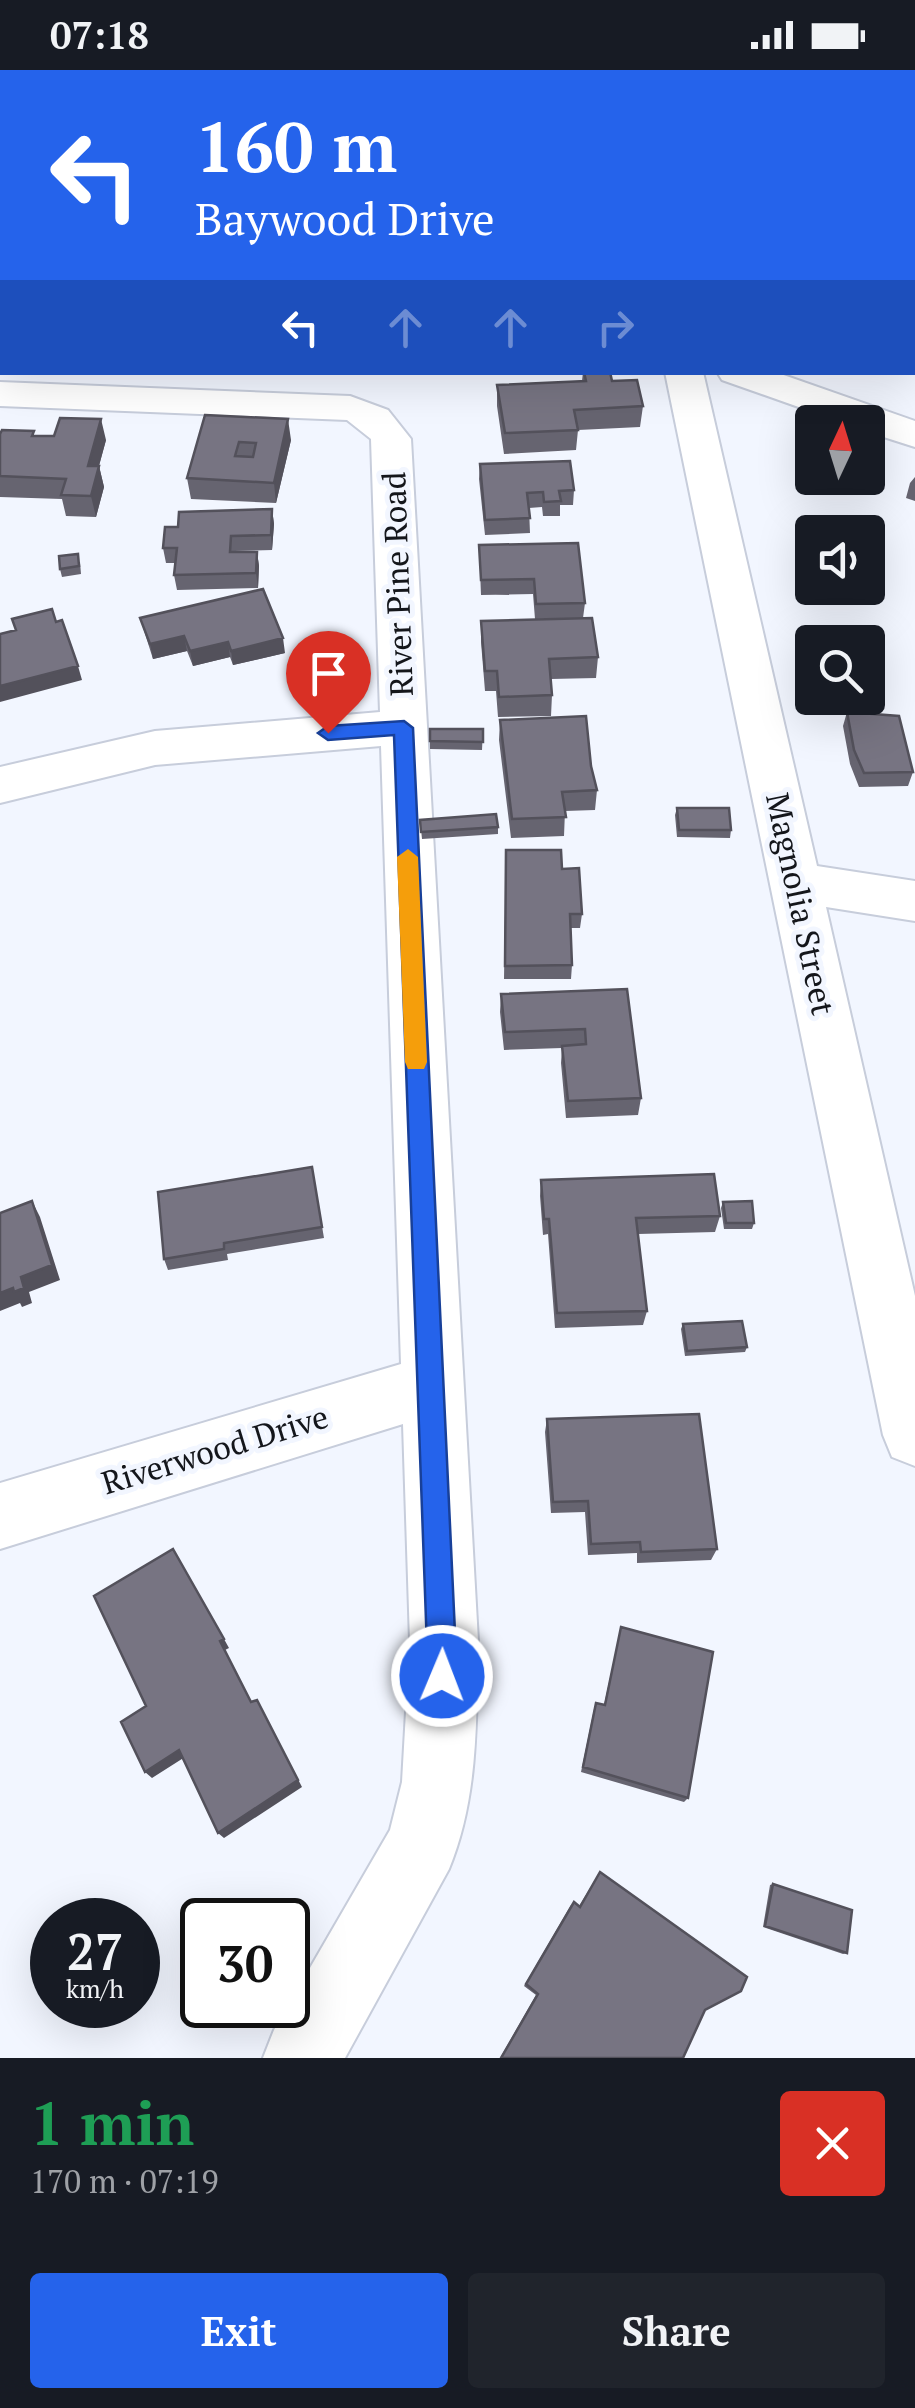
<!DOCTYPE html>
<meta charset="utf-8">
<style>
:root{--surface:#171b24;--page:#20242c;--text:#f1f3f6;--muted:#9ea1a6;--accent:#2563eb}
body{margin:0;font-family:"PT Serif",serif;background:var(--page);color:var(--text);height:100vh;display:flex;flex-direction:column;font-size:38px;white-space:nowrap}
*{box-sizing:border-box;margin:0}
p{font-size:32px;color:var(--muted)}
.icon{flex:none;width:55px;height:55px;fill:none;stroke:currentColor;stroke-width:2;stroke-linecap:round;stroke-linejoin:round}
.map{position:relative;height:1988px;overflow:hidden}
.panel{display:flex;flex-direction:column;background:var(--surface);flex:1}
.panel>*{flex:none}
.guide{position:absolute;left:0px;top:0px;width:915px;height:305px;box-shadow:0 10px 40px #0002;background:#2563eb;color:#fff;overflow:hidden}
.needle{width:65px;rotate:4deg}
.controls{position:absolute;left:795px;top:335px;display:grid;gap:20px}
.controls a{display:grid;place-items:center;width:90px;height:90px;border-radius:10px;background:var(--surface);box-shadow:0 10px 40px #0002;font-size:50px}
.speed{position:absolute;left:30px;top:1828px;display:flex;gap:20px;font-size:50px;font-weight:700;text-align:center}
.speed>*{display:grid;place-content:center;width:130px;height:130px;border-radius:50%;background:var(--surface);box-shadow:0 10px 40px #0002;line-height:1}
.speed small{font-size:25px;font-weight:400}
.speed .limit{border:5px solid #111;border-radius:15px;background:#fff;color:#111}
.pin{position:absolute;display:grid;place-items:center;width:85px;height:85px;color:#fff;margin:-102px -42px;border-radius:50% 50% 50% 0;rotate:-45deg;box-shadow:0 0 10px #0007}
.pin .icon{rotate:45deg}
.me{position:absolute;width:110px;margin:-55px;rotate:1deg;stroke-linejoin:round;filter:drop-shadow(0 0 8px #0008)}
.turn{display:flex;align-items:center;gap:35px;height:210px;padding:0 30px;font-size:45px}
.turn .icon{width:130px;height:130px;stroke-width:2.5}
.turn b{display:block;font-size:70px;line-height:85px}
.lanes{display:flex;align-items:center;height:95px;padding:0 30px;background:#0003;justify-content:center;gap:50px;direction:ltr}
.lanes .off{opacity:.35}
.round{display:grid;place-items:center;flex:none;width:105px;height:105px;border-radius:10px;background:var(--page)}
.overview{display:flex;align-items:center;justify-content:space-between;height:170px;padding:0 30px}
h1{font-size:60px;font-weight:800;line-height:75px;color:#1e9e55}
.button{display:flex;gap:20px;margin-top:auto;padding:20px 30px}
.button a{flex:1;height:115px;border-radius:10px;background:var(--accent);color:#fff;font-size:40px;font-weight:800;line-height:115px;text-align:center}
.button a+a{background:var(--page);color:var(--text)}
.status{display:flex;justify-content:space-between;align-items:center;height:70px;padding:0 50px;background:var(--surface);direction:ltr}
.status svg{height:28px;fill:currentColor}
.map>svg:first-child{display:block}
</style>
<div class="status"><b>07:18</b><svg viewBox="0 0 49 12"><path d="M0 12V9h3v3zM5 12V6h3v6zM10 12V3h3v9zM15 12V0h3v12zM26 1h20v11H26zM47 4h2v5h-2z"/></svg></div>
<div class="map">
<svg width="915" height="1988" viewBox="0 0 915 1988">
<rect width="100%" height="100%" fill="#f2f6ff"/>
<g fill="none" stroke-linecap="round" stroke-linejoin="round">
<defs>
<path id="minor" d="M607,0H639V2H608Z
M912,75L915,76V96L912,95Z
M665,302H703L817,796L915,811V851L826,837L915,1226V1396L892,1387L883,1365Z
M717,302H775L915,351V377L868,362V352H841L722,310Z
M0,312L350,326L388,340L411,369L478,1571C476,1649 479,1726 449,1799L345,1988H263L274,1960L390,1760L402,1712L410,1571L403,1354L0,1479V1413L401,1294L381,676L155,695L0,733V697L155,661L380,642L371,369L347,350L0,336Z"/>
</defs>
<use href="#minor" stroke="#c7cddb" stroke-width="4"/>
<use href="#minor" fill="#fff" fill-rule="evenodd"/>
</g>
<path fill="#666470" d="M189,0H294L293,2H189Z
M359,0H383L382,2H342Z
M869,0H915V13L912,16V2H868Z
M0,224H2V262H0Z
M583,302H610L612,311L643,336L640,357L578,360L576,380L504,384L497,336V315L582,311Z
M205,345L291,370L276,433L191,429L187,408Z
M0,364L106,370L99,396L104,417L96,447L66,446L62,429L0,427Z
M480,394L574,420L573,435H560V446H543L542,437L529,438L530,463L485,465L479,409Z
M915,407V431L906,428L910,413Z
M272,439L274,454L272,480L234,481V482H257L259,496L258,518L177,520L174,505L175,493H166L163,478L178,457Z
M479,475L585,533L583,548L535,549L533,524L481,525Z
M80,492L81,504L62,507L60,499Z
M140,548L285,583L233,595L230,587L193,596L187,581L153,589Z
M481,551L598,587L596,608L551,609L552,625L551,646L498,647L496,621H485L481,572Z
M847,642L913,702L908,716L859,717L850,694L843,656Z
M500,650L591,696L597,720L595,740L565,741L564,766L511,768L499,670Z
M483,659L482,680L430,679V671Z
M677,738L731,760L730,768L677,767L675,745Z
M420,750L498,757V764L422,769Z
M506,780L562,799L582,844L580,858H570L572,895L571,909H504Z
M627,919L641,1028L638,1045L566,1048L561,993L562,978L504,980L500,942L501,924Z
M312,1097L324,1168L227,1184L228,1190L168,1200L164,1189Z
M541,1110L720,1146L715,1162L638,1164L647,1241L643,1255L555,1258L548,1164L543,1165L540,1126Z
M723,1132L754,1153L752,1159H724L721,1138Z
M683,1254L747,1277L745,1282L685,1286L681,1259Z
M547,1349L717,1479L711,1490L637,1493V1483L588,1485L585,1442L551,1443L545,1362Z
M621,1557L688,1728L684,1732L581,1702L594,1639L596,1633L604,1635Z
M600,1802L705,1940L683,1988H500L536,1925L524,1916L571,1835L579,1836Z
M773,1814L847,1883L843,1884L763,1857L770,1815Z"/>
<path fill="#53515b" d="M101,349L106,370L93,417L88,396Z
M288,349L291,370L276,433L274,413Z
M99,396L104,417L96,447L91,426Z
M272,439L274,454L272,480L271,465Z
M257,482L259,496L258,518L256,503Z
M184,566L187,581L153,589L150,574Z
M283,568L285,583L233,595L231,581Z
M228,572L230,587L193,596L190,581Z
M78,596L82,610L0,632V616Z
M32,1131L40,1147L60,1210L29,1222L32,1233L22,1237L20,1233L0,1241V1223L13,1218L21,1207Z
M224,1569L229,1578L225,1580L220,1571Z
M257,1630L302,1717L224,1768L218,1763Z
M179,1680L185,1687L152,1708L145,1702Z"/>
<path fill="#777482" stroke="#53515b" stroke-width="2.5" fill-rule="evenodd" d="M225,0H288L287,2H244L245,1Z
M343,0L362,1L361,2H342Z
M882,0H915V2L912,5V2H892Z
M0,224H2V247H0Z
M584,302H610L612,311L637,310L643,336L574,340L578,360L505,363L497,315L586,311Z
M205,345L288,349L274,413L187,408ZM239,372L256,373L253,387L235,386Z
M60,348L101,349L88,396H99L91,426L61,425L66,409L0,406V364L2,360L34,361L32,366H54Z
M570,391L574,420L559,421L561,431L544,432L543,422L527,423L530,448L485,450L480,394Z
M272,439L271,465L231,466L230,482H257L256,503L174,505L177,478H163L165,457H178L179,442Z
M578,473L585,533L536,534L534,509L481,510L479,475Z
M78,484L79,496L60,499L59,486Z
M263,519L283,568L231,581L228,572L190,581L184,566L150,574L140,548Z
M52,539L56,552L62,550L78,596L0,616V564L16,560L12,549Z
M592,548L598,587L549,589L552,625L499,627L497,601H485L481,551Z
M847,642L899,646L913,702L864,703L854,680Z
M586,646L591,696L597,720L562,722L566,747L512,749L500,650Z
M430,659H483V672L430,671Z
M677,738H729L731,760H679Z
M496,744L498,757L421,762L420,750Z
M506,780H561L562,799L579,798L582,844H570L572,895L505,896Z
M627,919L641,1028L568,1031L562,976L586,974L585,959L505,962L501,924Z
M312,1097L322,1157L224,1173V1179L164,1189L158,1122Z
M714,1104L720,1146L636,1148L647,1241L557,1243L549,1149H544L541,1110Z
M32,1131L52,1195L21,1207L24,1218L14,1222L13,1218L0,1223V1143Z
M752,1131L754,1153H726L723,1132Z
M742,1251L747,1277L687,1281L683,1254Z
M699,1344L717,1479L641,1482L640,1472L591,1474L588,1431L553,1432L547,1349Z
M173,1479L224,1569L220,1571L251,1632L257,1630L298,1710L218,1763L179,1680L145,1702L121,1652L146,1636L94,1526Z
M621,1557L713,1582L688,1728L583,1697L596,1633L605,1635Z
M600,1802L747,1907L741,1921L705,1940L683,1988H501L538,1924L526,1914L574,1832L580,1837Z
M773,1814L852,1840L847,1883L765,1856Z"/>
<path fill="#2563eb" stroke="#184099" stroke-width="2.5" d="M404,651L413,658L457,1606L453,1616L442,1621L432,1616L428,1606L394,665L328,670L318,663L328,656Z"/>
<path fill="#f59e0b" d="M408,779L418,787L427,992L424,999H408L405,992L397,787Z"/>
<g text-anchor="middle" stroke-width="10" stroke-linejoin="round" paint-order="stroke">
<g font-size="32" fill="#14161b" stroke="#f2f6ff">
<text transform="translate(398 514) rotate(-92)" y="11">River Pine Road</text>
<text transform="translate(800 834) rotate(78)" y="11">Magnolia Street</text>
<text transform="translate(215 1380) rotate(-17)" y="11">Riverwood Drive</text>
</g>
</g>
</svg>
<div class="controls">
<a><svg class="needle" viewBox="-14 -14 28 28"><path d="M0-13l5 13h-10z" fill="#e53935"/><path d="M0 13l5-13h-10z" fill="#9ea1a6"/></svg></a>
<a><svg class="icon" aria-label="sound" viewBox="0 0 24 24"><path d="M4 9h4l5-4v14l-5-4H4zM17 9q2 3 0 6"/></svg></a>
<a><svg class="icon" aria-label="search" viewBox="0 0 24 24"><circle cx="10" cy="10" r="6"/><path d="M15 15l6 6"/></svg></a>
</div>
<div class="speed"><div>27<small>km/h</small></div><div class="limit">30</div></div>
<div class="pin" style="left:328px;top:663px;background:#d93025"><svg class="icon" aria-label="arrive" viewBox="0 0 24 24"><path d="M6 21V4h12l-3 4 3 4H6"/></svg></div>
<svg class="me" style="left:442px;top:1606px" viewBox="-20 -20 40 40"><circle r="17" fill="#2563eb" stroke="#fff" stroke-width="3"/><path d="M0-11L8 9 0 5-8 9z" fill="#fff"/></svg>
<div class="guide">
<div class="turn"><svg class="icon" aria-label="left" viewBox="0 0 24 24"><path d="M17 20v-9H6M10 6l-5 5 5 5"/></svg><div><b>160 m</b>Baywood Drive</div></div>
<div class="lanes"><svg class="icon" aria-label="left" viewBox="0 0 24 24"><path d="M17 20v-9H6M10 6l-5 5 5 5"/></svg><svg class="icon off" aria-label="ahead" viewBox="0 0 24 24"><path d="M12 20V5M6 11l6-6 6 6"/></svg><svg class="icon off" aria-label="ahead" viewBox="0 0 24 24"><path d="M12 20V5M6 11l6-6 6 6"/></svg><svg class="icon off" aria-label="right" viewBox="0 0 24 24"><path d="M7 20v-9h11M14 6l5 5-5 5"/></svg></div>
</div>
</div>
<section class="panel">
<div class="overview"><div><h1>1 min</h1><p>170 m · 07:19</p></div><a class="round" style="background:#d93025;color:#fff"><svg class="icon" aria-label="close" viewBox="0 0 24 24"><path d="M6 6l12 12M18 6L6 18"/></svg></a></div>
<div class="button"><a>Exit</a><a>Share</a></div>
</section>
